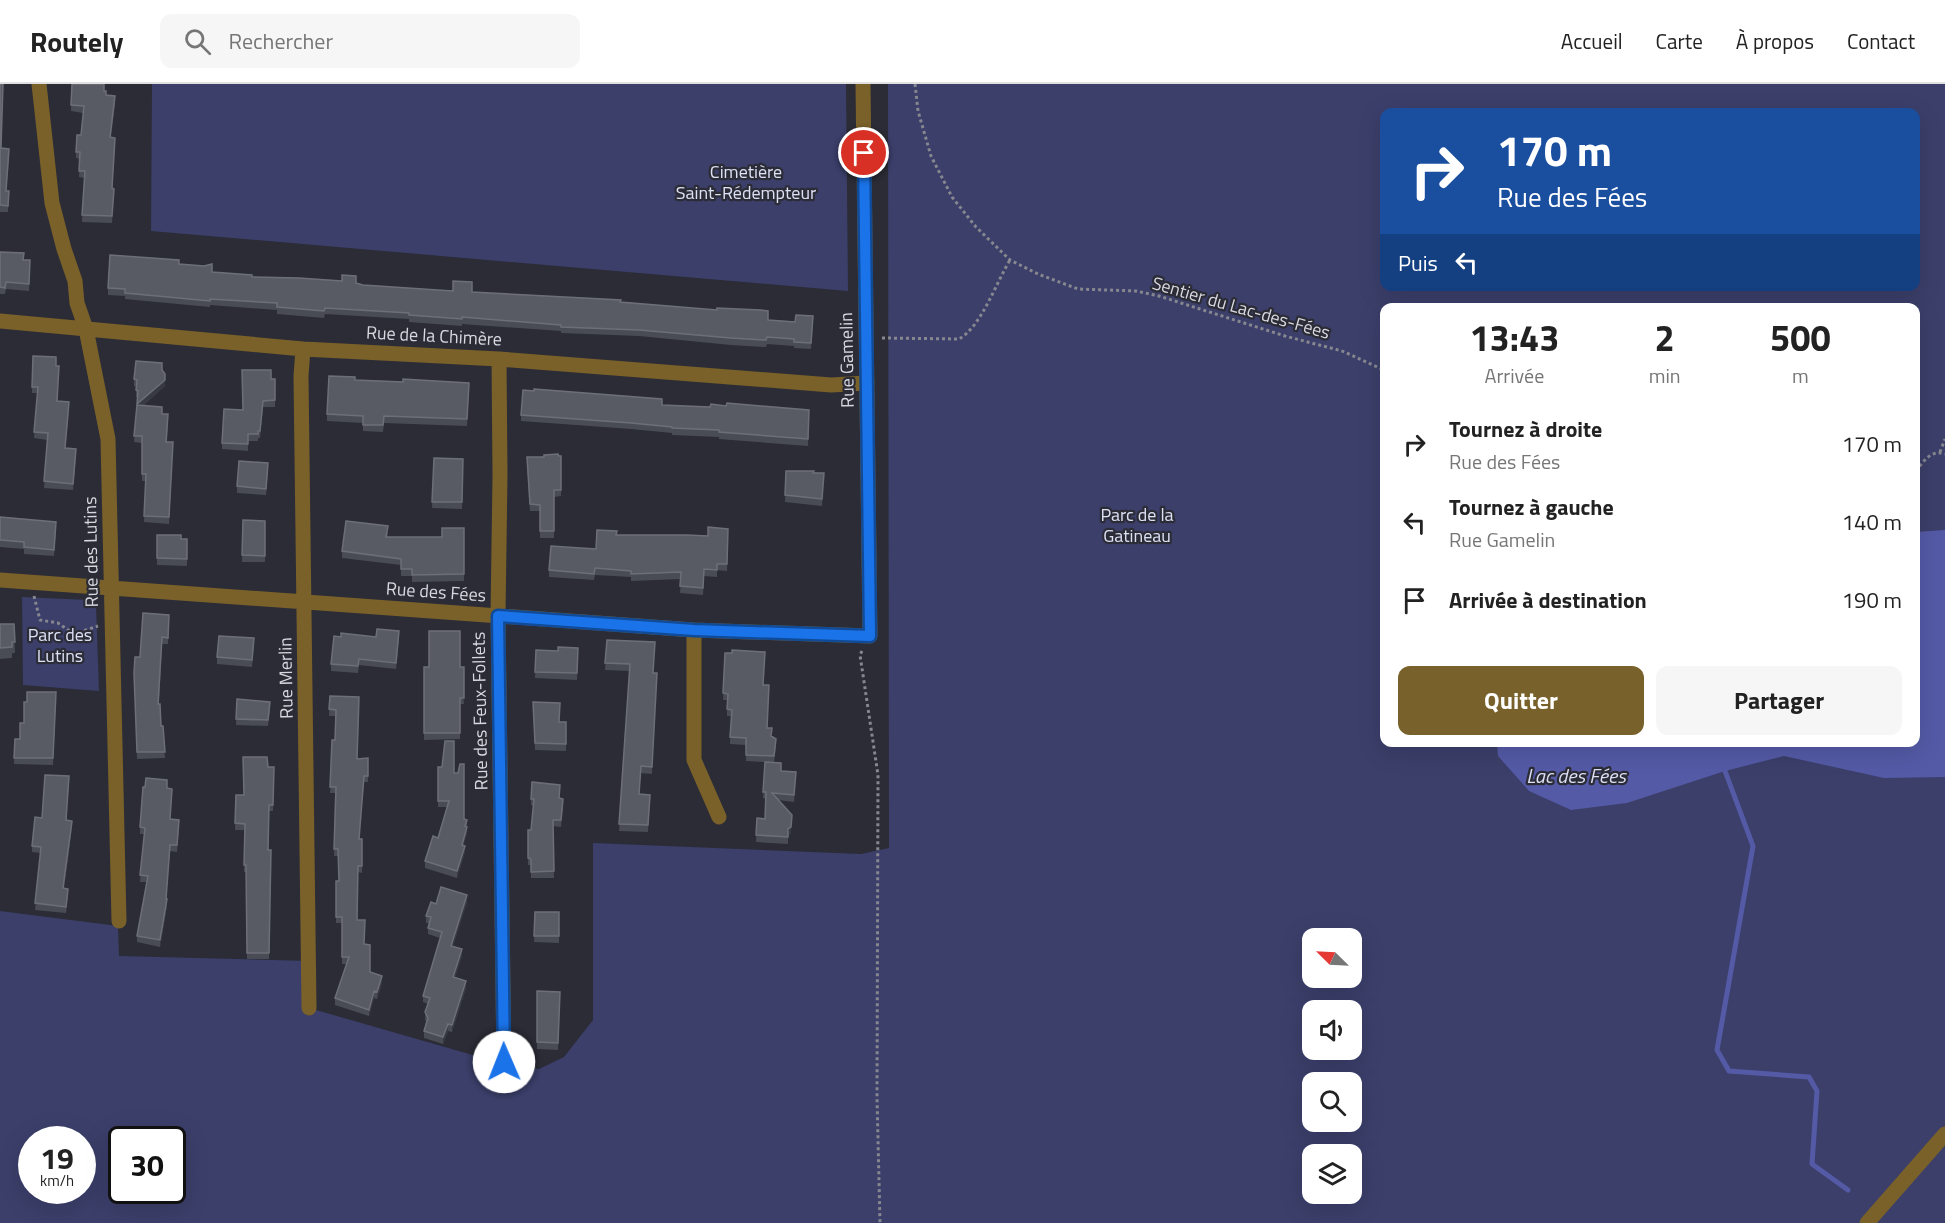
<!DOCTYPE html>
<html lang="fr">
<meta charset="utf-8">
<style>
:root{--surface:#fff;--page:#f6f6f6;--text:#222;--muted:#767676;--line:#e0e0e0;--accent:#78612a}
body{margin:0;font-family:"Titillium Web",sans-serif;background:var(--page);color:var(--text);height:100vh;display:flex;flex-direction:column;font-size:22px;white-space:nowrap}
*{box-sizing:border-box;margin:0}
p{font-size:20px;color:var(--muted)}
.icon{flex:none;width:33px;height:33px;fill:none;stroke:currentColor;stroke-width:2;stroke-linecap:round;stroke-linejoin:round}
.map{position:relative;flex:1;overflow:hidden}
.drawer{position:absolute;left:1380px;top:219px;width:540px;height:444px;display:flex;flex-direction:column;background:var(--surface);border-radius:12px;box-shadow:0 6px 24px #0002}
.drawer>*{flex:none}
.top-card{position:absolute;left:1380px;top:24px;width:540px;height:183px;border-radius:12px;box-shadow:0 6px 24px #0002;background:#1a4fa0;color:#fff;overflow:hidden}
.needle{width:39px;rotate:294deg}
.controls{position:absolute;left:1302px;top:844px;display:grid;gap:12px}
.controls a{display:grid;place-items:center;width:60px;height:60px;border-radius:12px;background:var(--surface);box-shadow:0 6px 24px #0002;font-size:30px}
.speed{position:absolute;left:18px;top:1042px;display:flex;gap:12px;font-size:30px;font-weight:700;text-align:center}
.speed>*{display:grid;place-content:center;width:78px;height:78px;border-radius:50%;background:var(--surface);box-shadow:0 6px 24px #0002;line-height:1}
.speed small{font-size:15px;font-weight:400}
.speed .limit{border:3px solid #111;border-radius:9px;background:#fff;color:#111}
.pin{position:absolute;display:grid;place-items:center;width:51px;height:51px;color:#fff;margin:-26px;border:3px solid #fff;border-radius:50%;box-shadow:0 2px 6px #0007}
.me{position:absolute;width:66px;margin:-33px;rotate:359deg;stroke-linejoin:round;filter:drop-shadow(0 0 4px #0008)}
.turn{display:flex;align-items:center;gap:21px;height:126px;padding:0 18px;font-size:27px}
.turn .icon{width:78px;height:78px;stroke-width:2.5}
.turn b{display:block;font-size:42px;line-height:51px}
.then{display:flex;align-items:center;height:57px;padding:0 18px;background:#0003;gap:12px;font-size:22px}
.eta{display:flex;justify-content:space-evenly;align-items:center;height:102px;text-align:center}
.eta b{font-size:36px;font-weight:700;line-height:42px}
.action{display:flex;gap:12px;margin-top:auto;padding:12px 18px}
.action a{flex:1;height:69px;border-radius:12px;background:var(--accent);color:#fff;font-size:24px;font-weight:700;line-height:69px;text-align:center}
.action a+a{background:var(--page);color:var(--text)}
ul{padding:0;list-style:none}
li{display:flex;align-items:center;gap:18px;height:78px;padding:0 18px}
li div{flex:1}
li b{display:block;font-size:22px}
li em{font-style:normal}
header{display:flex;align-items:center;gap:36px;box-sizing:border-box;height:84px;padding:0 30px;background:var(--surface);border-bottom:2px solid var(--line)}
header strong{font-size:28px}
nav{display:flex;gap:33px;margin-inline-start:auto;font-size:21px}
.search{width:420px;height:54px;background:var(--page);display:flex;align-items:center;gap:15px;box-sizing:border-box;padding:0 21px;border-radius:12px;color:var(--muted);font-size:22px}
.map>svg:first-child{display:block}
</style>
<header>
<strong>Routely</strong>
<div class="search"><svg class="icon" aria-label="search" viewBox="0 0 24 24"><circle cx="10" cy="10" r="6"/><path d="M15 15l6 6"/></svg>Rechercher</div>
<nav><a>Accueil</a><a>Carte</a><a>À propos</a><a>Contact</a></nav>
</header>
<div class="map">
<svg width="1945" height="1139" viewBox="0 0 1945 1139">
<rect width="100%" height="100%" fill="#2b2c36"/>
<path fill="#3b3f6a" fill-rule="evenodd" d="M152,0H846L848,207L151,147Z
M888,0H1945V1139H0V827L118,842L119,872L308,877L309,924L504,980L539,985L564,973L593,936V759L861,770L889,764ZM1384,28H1916V202H1384ZM1384,224H1916V658H1384ZM1312,855H1352V894H1312ZM1312,927H1352V966H1312ZM1312,999H1352V1038H1312ZM32,1056H82V1107H32ZM122,1056H172V1107H122ZM1312,1071H1352V1110H1312Z
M22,513L88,516L96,521L99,607L23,601Z"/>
<path fill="#545aa6" d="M1945,446V693L1884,694L1784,672L1725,687L1627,719L1571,726L1529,707L1498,672L1497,659L1916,658V448Z"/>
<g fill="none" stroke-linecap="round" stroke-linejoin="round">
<path stroke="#545aa6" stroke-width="5" d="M1725,687L1753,762L1717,966L1729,987L1809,993L1817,1007L1812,1080L1848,1106"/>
<path stroke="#86878f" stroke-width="3" stroke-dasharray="3 3" stroke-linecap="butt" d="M915,0L918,27L931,72L952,113L976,143L1010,176L1038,190L1078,205L1136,207L1159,212L1285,252L1342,267L1384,286
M882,254L959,255C981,243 996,199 1010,176
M1940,368L1945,355
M1916,387C1923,378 1931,365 1945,370
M34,512L40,536L58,539L68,546L80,548L98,542
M862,567L860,571L878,691L877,1013L880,1139"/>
<path stroke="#7a6129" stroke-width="15" d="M39,0L52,119L64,165L75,197L77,219L86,245L108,355L119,837
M0,237L303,265L499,275L831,301L867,299
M303,265L301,292L309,924
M499,275L500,391L498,532L504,978
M0,496L694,546L870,552L863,0
M694,546V676L719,733
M1867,1139L1945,1050"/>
</g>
<path fill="#4a4c55" d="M0,0L1,64L9,72L6,107H9L8,128H0Z
M72,0L104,7L106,11L115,19L111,53L115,60L112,105H114L112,139L82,138L84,94L79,93L80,75L76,74V68L81,51L83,29L71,27Z
M0,168L24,176L30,183L29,207L6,205L5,210H0Z
M179,180L212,188L252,193L356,199L363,201L620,218L768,236L813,238L811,265L794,264V262L767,260L766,263L731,261L639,252L561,249V247L462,240V242L409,238V235L325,230L324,234L277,230V226L210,221V223L125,215V212L108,211V204Z
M56,282L58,317L69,325L65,364L76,372L73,406L44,404L47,356L34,354L38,309H32V303Z
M162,286L165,302L144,321L162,330L168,337L167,358H173L169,440L144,438L146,397H142V359L134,358L138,313H136V302H134V295Z
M271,295H275V323H263L260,354H258V357H248V367L222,365V359L242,326Z
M355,296L469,299L467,342L384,339L383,348L363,347V339L327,337V330Z
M662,321L809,326L808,362L719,355V353L672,351V349L631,345L521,337V331Z
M559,372H561V412L554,413V454H540V427H530L527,380Z
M434,374L463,375L462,425L432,424Z
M268,386L266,411L237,409V402Z
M786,387L824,389L822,422L785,418Z
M0,433L56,444L54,472L24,470V465L0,463Z
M243,436L265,437V478H242Z
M464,444V497L412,498V492H401V481L342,474V467L388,449L387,453H442Z
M728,445L727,487L717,486V493L704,492L703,511L680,509L681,495L631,497V493L595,491L594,496L549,493V486L596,465L616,451L708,452Z
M157,451L181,455H187V482L157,481Z
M169,538L168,560H162L159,620L165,674L137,675L134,589L140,573Z
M0,540H14L15,569H12V574L0,575Z
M341,553L399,554L396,585L359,581L358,589L331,587V580Z
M607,556L654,589L652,690L641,689L639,710L650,711L648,748L619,747L630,587L605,586Z
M254,561L252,583L217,580V573Z
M578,564L577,596L535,594L536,566L558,567Z
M725,569L764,601L767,644L776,661L774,679L781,687L796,688L794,718L778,716L791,749L788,752V760L756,758L757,734L765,735L766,715L763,714L765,678L746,677V661L730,660L731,632H727V616H723Z
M424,583H460L464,620H460V655L424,656Z
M330,612L357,675L368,674V698H364L359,755H362V789L358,788L357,836L364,860L370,888L382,899L377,915L374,914L369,932L335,921V914L346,880H342V839H336V797H339L338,772H334L335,709H330L335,656V632H329Z
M56,615L53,681L14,680L15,655H20L24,639Z
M237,615L270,624L268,642L236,641Z
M533,618L560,638H566V667L535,666Z
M268,683H274L273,727H269L268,766H271L269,875H247L246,788H244L245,746H235L236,711H244Z
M438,683L454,689L464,735L467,736V750L463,761L465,768L457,794L425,784V777L438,754L447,723H438Z
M69,699L66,736L72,743L64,804L68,811L66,829L35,826L41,769L32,768V762Z
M167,704L172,711L170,735L179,743L177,768L170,767L166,815L167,822L160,863L137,858V852L147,798H140L144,750H140V743Z
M559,714L563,721L561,743L553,742L554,794H531V781H528V746H531L534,722L531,721V715Z
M467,818L453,862L462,872L455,893L466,904L452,948L448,947L443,960L424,954V947L426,938L425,935V928L428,920L423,918V912L440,854L428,850V844L429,839H426V832L436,820Z
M535,828H559V859L534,858Z
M537,907L560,908L558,966L537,965Z"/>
<path fill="#373943" d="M165,290V302L137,327V320Z
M792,731L791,749L788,752V760V745Z
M72,737V743L63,811V804Z
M467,743V750L462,767V761Z
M465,762V768L457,794V787Z
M467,811V818L451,868V862Z
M167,815V822L160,863V856Z
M462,865V872L453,899V893Z
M382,892V899L377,915V908Z
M466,897V904L452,948V941Z
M374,907V914L369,932V926Z
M448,940V947L443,960V953Z"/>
<path fill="#595b64" stroke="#6d6f78" stroke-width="1.5" d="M0,0H3L1,64L9,65L6,107H9L8,122L0,121Z
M72,0H104V7H106V11L115,12L110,53L115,54L112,104L114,105L112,132L82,131L85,87H79L80,68H76L77,51H81L84,22L71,21Z
M0,168L24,169L23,176H30L29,200L6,198L5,204L0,203Z
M110,171L179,176V180L204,182L212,180V188L252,191V193L299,194L342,197V191L356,192V199L363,201L453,207V197L472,198V208L621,216L620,218L717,226V224L761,226L768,227V236L795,238L796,231L813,232L811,259L794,258V255L767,253L766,256L731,254L639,246L561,243V241L462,233V235L409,231V229L325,224L324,227L277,223V219L210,215V217L125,209V205L108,204Z
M33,272L56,273V282H59L57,317L69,318L65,364L76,365L73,400L44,397L48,349L34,348L38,303H32Z
M136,277L162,279V286L165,290V296L137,320L138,307L136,306L137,296L134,295Z
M242,286H271V295H275V316L263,317L260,347H258V350H248V360L222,359L224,325L243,326Z
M329,292L355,293V296L403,298V295L469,299L467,335L384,332L383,341H363V332L327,330Z
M534,305L662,315V321L710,323L711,320L726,322L727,319L809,326L808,355L719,348V346L672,344V343L631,339L521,331L523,306L534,307Z
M137,321L162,323V330H168L166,358H173L169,433L144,432L146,390H142V352H134Z
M558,370L559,372H561V406H554V447H540V421L530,420L527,373H544V371Z
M434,374L463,375L462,418H432Z
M239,377L268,379L266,405L237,402Z
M786,387H814L813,389H824L822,415L785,411Z
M0,433L56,438L54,466L24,463V458L0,456Z
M243,436L265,437V472L242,471Z
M346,437L388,442L386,453H442V444H464V490L412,491V485H401V475L342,467Z
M708,443L728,445L727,480H717V486L704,485L703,504L680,502L681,488L631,490V487L595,484L594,490L549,486L551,462L596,465L597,446L617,447L616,451H687L708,452Z
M157,451H181V455H187V475L157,474Z
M143,529L169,531L168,554L162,553L158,620H160L161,642H163L165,668H137L134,589L135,573H140Z
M0,540H14L15,558H12V563L0,564Z
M377,545L399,547L396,579L359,575L358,582L331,580L334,552L341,553V549L376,553Z
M429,547H460V583H464V614H460V649H424V583H429Z
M219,552L254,554L252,576L217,573Z
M607,556L655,558L653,589H657L652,683L641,682L639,710L650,711L648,741L619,740L630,580L605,579Z
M558,563L578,564L577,589L535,588L536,566L558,567Z
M732,566L765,568L763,601H769L767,644H772L771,652L776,655L774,672L746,671V654L730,653L732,626L727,625L728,610L723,609L725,569H732Z
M27,608H56L53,674H14L15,655H20V639H24V618H27Z
M330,612L359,613L357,675L368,674V692H364L359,755H362V782H358L357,836H365L364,860L370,861V888L382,892L377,908L374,907L369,926L335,914L349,873H342V833H336V797H339L338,765H334L336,703H330L332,656H335L336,626L329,625Z
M237,615L270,618L268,636L236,635Z
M533,618L560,619L559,638H566V660L535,659Z
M445,657H454V689H458L460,680H464V735L467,736L465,742L467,743L462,761L465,762L457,787L425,777L433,752L438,754L449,717H438V683H442Z
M243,673H267L268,683H274L273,721H269L268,766H271L269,869H247L246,781H244L245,740L235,739L236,711H244Z
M765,678L781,679V687L796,688L794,711L772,709L792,731L791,743L788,745V753L756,751L757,734L765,735L766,708H763Z
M45,691L69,692L66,736L72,737L63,804L68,805L66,823L35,819L41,763L32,762L35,733L42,734Z
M146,694L167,696V704L172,705L170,735L179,736L177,761H170L166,815H167L160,856L137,852L148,792L140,791L145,744L140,743L143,703H145Z
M532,698L560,701L559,714L563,715L561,736H553L554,787L531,788V775L528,774V746H531L534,715H531Z
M441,803L467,811L451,862L462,865L453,893L466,897L452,941L448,940L443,953L424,947L428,934L425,928L430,914L423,912L442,848L428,844L431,833L426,832L431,818L436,820Z
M535,828H559V852H534Z
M537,907L560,908L558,959L537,958Z"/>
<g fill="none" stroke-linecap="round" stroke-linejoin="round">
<defs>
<path id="route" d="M504,978L498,532L694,546L870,552L864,69"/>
</defs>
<use href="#route" stroke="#114b97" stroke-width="15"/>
<use href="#route" stroke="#1a73e8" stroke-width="10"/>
</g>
<g text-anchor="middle" stroke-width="4.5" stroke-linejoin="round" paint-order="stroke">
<g font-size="18" fill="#dde1f6" stroke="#2b2c36">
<text x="746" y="94">Cimetière<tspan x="746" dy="21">Saint-Rédempteur</tspan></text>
<text x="1137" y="437">Parc de la<tspan x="1137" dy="21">Gatineau</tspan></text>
<text x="60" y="557">Parc des<tspan x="60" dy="21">Lutins</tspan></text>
</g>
<g font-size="18" fill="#d8d9e0" stroke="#2b2c36">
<text transform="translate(1241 224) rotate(16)" y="6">Sentier du Lac-des-Fées</text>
<text transform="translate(434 252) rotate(3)" y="6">Rue de la Chimère</text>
<text transform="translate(847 276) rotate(-91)" y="6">Rue Gamelin</text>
<text transform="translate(91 468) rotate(-91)" y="6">Rue des Lutins</text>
<text transform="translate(436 508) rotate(4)" y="6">Rue des Fées</text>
<text transform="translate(286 594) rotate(-91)" y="6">Rue Merlin</text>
<text transform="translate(480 627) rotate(-91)" y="6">Rue des Feux-Follets</text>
</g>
<g font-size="20" font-style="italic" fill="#dcdff5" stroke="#2b2c36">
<text x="1576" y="699">Lac des Fées</text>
</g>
</g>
</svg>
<div class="controls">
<a><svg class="needle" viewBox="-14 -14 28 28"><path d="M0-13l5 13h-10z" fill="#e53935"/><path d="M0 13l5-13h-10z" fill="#767676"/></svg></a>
<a><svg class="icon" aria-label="sound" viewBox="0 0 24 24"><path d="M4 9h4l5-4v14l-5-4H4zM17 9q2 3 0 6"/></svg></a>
<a><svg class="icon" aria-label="search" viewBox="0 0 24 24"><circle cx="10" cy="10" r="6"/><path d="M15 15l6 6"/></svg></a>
<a><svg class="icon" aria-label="layers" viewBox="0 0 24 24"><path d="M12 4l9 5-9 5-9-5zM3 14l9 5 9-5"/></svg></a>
</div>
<div class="speed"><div>19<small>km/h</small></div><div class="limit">30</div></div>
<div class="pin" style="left:864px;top:69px;background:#d93025"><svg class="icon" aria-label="arrive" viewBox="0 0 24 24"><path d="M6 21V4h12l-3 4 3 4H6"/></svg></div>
<svg class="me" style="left:504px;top:978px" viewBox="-20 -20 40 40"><circle r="19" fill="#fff"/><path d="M0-13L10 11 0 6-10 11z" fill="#1a73e8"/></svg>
<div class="top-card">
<div class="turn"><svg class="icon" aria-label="right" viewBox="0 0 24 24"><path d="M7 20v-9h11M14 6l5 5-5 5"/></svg><div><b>170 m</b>Rue des Fées</div></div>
<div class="then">Puis<svg class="icon" aria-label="left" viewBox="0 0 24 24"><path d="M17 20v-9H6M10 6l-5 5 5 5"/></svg></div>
</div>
<section class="drawer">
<div class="eta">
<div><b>13:43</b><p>Arrivée</p></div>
<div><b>2</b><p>min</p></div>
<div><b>500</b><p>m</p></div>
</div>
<ul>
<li><svg class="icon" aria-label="right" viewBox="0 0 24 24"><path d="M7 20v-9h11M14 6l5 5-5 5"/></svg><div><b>Tournez à droite</b><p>Rue des Fées</p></div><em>170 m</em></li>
<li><svg class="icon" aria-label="left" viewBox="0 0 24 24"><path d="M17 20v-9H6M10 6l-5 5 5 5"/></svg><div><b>Tournez à gauche</b><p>Rue Gamelin</p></div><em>140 m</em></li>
<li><svg class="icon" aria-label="arrive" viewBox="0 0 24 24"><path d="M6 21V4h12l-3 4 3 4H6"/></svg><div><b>Arrivée à destination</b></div><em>190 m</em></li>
</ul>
<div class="action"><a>Quitter</a><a>Partager</a></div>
</section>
</div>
